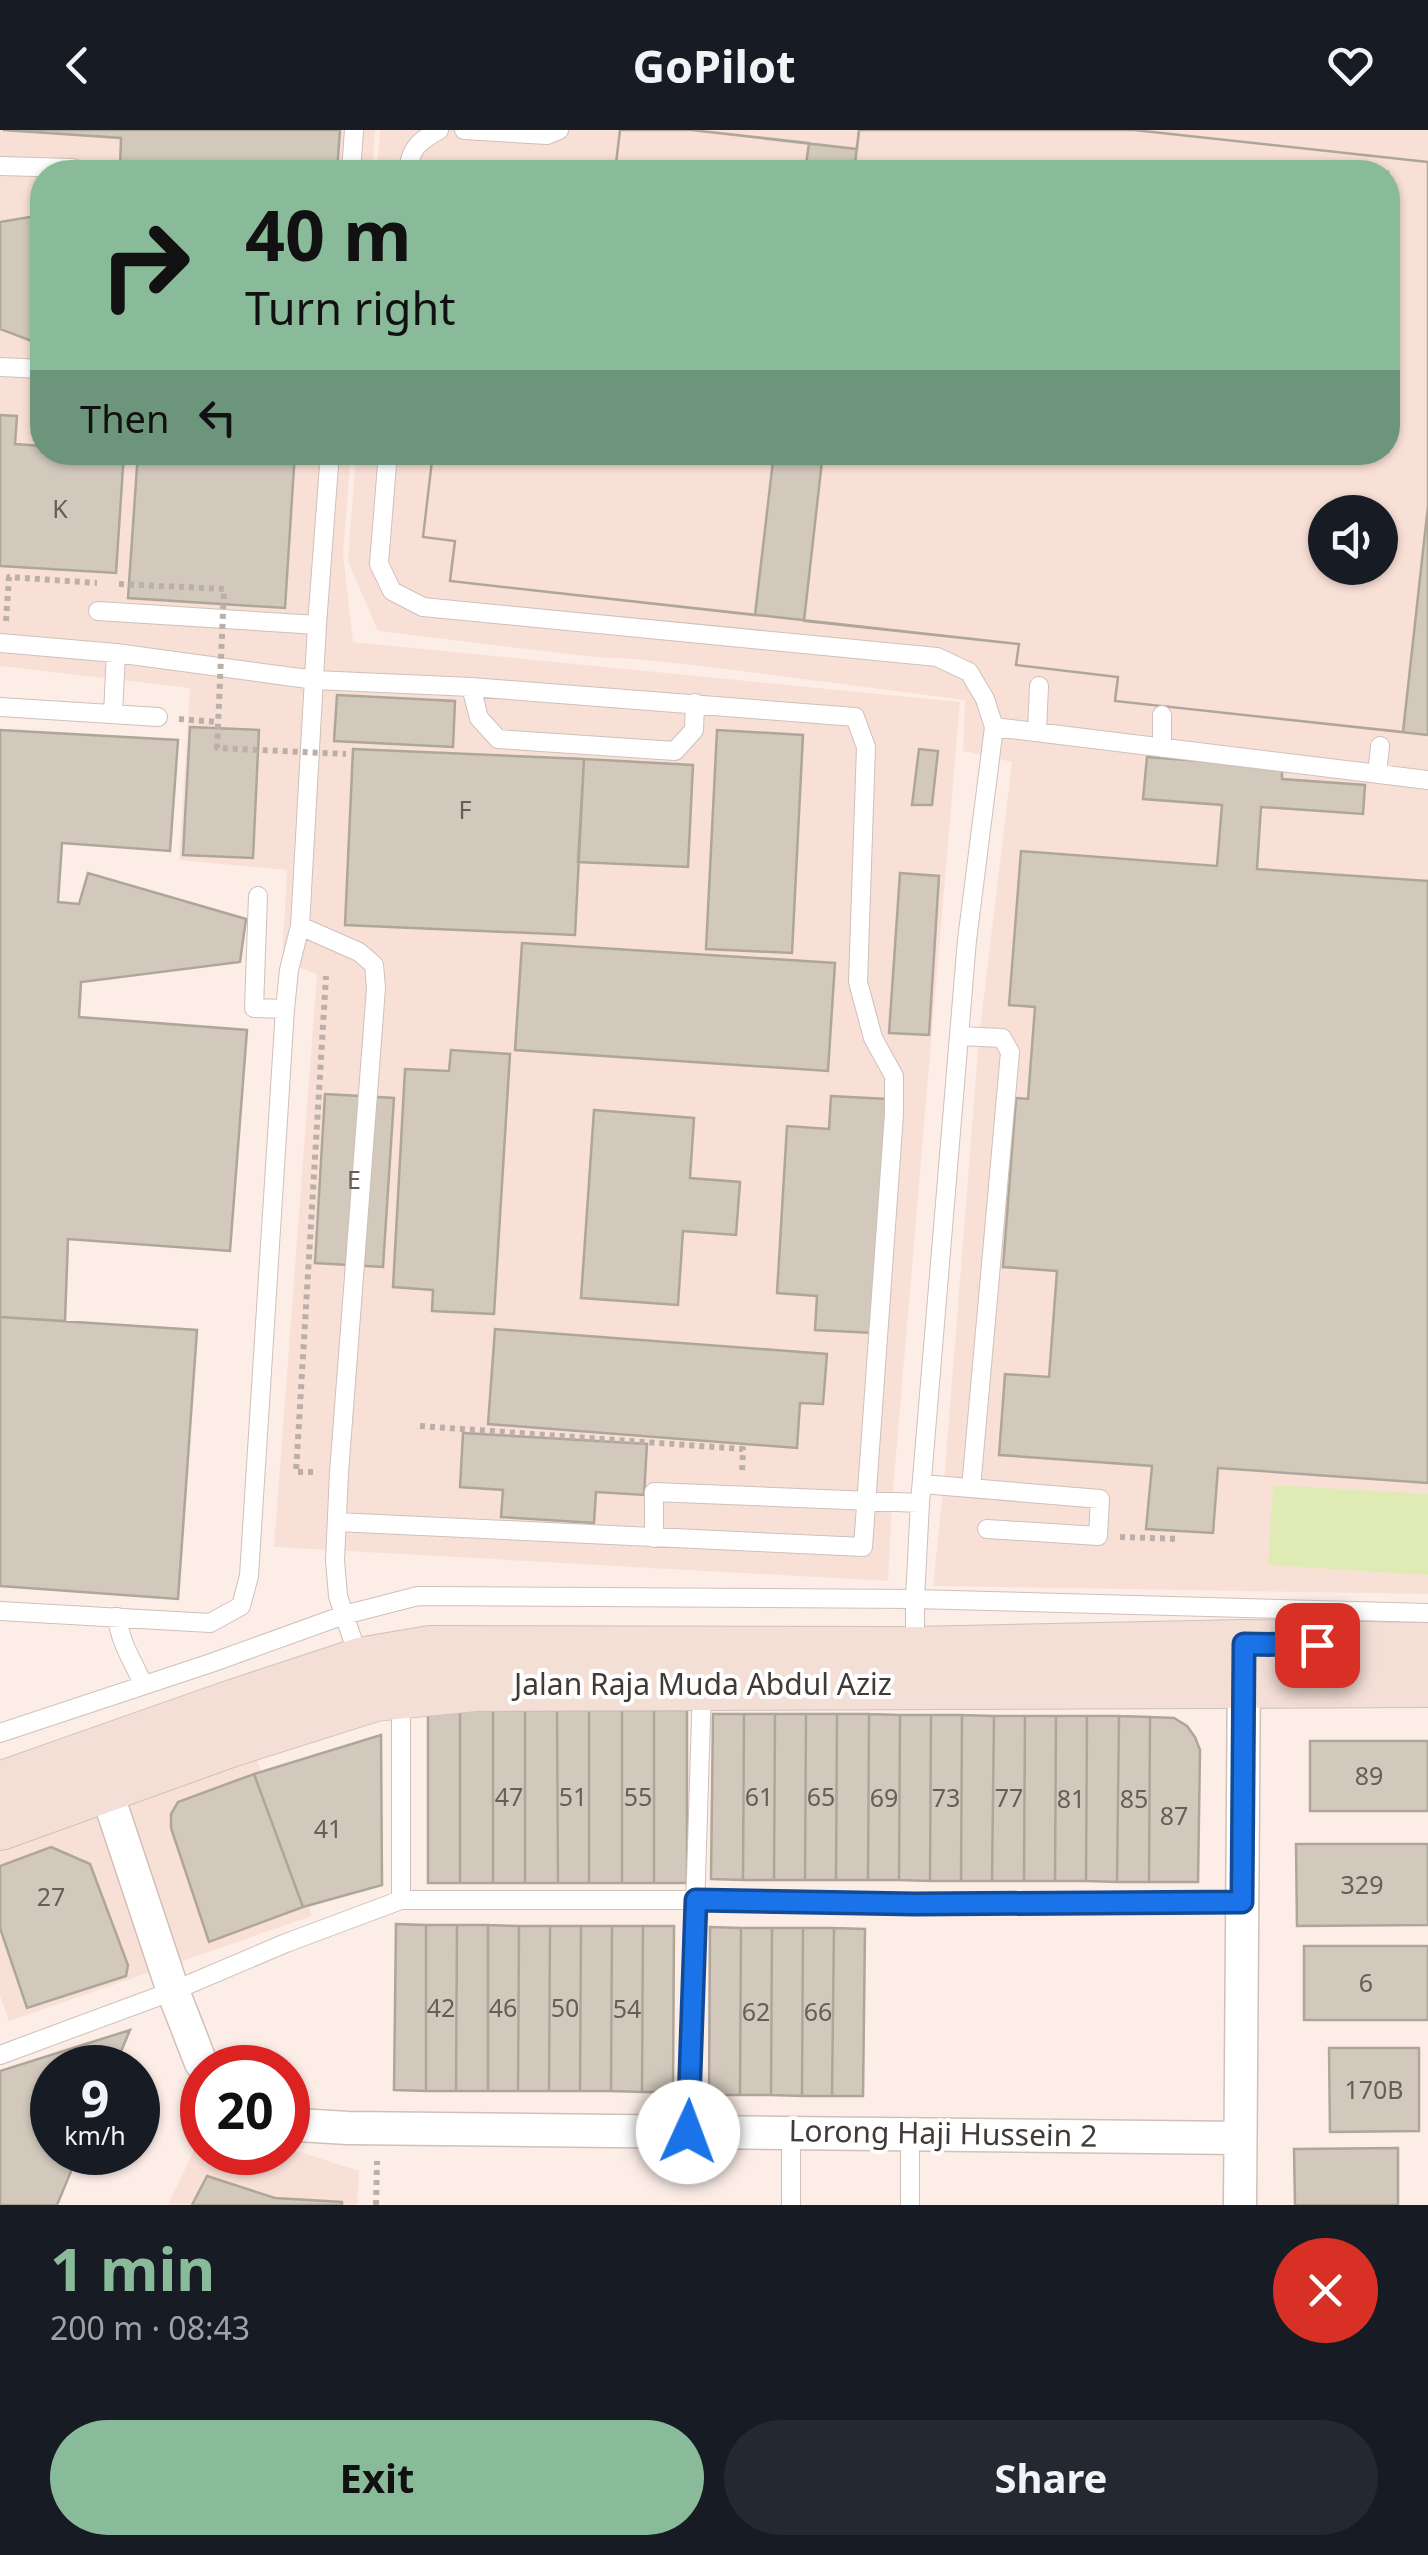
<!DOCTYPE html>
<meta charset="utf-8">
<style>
:root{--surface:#171b24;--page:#242831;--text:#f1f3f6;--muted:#9ea1a6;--accent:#89bb9a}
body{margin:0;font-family:"Noto Sans",sans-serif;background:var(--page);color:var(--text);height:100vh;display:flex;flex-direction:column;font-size:38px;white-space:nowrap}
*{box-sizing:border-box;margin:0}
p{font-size:32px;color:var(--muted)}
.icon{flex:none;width:55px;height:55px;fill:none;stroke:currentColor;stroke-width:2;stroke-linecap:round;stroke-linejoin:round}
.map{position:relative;height:2075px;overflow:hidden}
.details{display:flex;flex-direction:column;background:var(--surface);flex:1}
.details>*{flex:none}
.guide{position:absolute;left:30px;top:30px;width:1370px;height:305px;border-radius:40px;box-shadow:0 2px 8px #0004;background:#89bb9a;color:#111;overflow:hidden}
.tools{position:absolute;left:1308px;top:365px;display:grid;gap:20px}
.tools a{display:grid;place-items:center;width:90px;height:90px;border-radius:50%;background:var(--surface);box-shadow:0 2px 8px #0004;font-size:50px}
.speed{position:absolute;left:30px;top:1915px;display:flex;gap:20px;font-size:50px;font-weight:700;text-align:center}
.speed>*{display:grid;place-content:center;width:130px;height:130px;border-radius:50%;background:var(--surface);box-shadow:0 2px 8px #0004;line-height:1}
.speed small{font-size:25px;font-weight:400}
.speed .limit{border:15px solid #d22;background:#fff;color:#111}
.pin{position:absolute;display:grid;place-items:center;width:85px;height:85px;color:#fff;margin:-42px;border-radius:20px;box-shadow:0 5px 15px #0006}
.me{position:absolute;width:110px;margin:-55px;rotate:2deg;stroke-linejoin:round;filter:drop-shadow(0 0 8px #0008)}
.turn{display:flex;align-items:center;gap:35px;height:210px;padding:0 50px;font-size:45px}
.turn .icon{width:130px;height:130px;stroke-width:2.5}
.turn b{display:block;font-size:70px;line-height:85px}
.then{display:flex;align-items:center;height:95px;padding:0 50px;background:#0003;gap:20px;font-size:38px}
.round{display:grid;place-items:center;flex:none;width:105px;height:105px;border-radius:52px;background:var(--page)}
.summary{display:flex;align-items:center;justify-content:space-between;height:170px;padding:0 50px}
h1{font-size:60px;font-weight:700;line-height:75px;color:var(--accent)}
.action{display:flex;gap:20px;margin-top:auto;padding:20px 50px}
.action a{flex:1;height:115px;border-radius:60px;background:var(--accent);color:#111;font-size:40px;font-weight:700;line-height:115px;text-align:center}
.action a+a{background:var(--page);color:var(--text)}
header{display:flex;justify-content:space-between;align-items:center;height:130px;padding:0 50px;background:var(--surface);font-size:45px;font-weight:700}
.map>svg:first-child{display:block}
</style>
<header><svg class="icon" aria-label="back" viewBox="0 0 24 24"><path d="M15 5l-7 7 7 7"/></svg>GoPilot<svg class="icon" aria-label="heart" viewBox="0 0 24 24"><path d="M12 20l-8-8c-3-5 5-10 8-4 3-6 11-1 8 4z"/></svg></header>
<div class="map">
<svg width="1428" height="2075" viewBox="0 0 1428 2075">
<rect width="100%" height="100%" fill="#fdede7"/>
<path fill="#f9e0d7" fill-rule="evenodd" d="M0,0H375L372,42H42V322L351,323L343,423L353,512L960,572L892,1372L888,1451L274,1417L317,844L282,832L287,740L179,730L190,558L0,536Z
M380,0H1428V1464L933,1456L945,1340L979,908L1012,632L963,621L965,570L701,536L635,529L594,527L378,501L348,431L356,323L1388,322V42H377ZM1325,382H1380V438H1325Z
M254,1622L312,1786L9,1891L0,1866V1710Z
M202,2003V2022H288V2018L359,2041L357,2075H168Z"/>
<path fill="#e0eab4" d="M1273,1355L1428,1364V1445L1268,1435Z"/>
<path fill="#d2c8bc" stroke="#afa69a" stroke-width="2.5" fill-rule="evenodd" d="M3,0H340L337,42H195L120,38L121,8Z
M620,0H691L857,19L859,0H1134L1428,32V605L1115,571L1118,547L1016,535L1019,514L450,451L455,411L423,407L433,322H1388V42H615ZM1325,382H1380V438H1325Z
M620,0H691L809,13L805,42H615Z
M859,0H1134L1428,32V376L1403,602L1115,571L1118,547L1016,535L1019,514L804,491L823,322H1388V42H854ZM1325,382H1380V438H1325Z
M42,85V215L0,199V92Z
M0,285L17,286L15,314L42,316V322H124L116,443L0,436Z
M138,322H295L285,478L128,468Z
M433,322H774L755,485L450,451L455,411L423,407Z
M337,565L455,571L453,617L334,611Z
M190,597L259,600L253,728L183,725Z
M0,600L178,610L170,721L62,713L58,772L79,774L88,743L246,789L240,832L81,852L79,887L247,900L230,1121L68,1109L65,1191L0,1187Z
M717,600L803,605L792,823L706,819Z
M353,619L584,629L575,805L345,795Z
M919,619L938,621L932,675H912Z
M1147,627L1282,637V649L1365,655L1363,684L1261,677L1257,739L1428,751V1353L1218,1338L1213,1403L1146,1399L1152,1336L999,1325L1005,1244L1049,1247L1057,1141L1003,1137L1016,968L1028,969L1035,877L1009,875L1021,721L1217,736L1222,675L1143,669Z
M584,629L693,635L688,737L578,732Z
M900,743L939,746L929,905L889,903Z
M522,813L835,833L828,941L515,920Z
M451,920L510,924L494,1184L432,1181L433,1160L393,1157L405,939L449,941Z
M325,964L394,968L383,1137L315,1133Z
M831,966L887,969L873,1203L815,1200L817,1166L777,1163L787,996L829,999Z
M594,980L694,988L690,1048L740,1052L736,1105L683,1101L678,1175L581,1168Z
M0,1187L197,1200L178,1469L0,1456Z
M495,1199L827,1224L823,1274L800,1273L797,1318L488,1294Z
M463,1303L647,1314L644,1365L596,1362L594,1393L501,1387L503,1360L460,1357Z
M428,1580H460V1753H428Z
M460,1580H493V1753H460Z
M493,1580H525V1753H493Z
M525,1580H557L558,1753H525Z
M557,1580H589V1753H558Z
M589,1580H622V1753H589Z
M622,1580H654V1753H622Z
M654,1580H687V1753H654Z
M713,1584H744L743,1750L711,1749Z
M744,1584H775L774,1750H743Z
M775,1584H806L805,1750H774Z
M806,1584H837L836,1750H805Z
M837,1584H869L868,1750H836Z
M869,1584L900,1585L899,1750H868Z
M900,1585H931L930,1751L899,1750Z
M931,1585H962L961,1751H930Z
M962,1585L994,1586L992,1751H961Z
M994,1586H1025L1024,1751H992Z
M1025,1586H1056L1055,1751H1024Z
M1056,1586H1087L1086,1751H1055Z
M1087,1586H1119L1117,1752L1086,1751Z
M1119,1586L1150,1587L1149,1752H1117Z
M1150,1587L1174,1588L1187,1596L1195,1607L1200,1620L1198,1752H1149Z
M381,1605L382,1755L303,1777L254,1644Z
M1310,1611H1428V1681H1310Z
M254,1644L303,1777L209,1812L171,1698V1684L178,1672Z
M1296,1714H1428V1795L1297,1796Z
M51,1717L90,1734L128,1835L126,1846L27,1878L0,1798V1736Z
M396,1794L426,1795V1961L394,1960Z
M426,1795H457L456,1961H426Z
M457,1795H488V1961H456Z
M488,1795L519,1796L518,1961H488Z
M519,1796H550L549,1961H518Z
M550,1796H581L580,1961H549Z
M581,1796H612L611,1961H580Z
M612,1796H643L642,1962L611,1961Z
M643,1796H674L673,1962H642Z
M710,1797L741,1798L740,1965H709Z
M741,1798H772L771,1965H740Z
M772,1798H803L802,1966L771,1965Z
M803,1798H834L832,1966H802Z
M834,1798L865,1799L863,1966H832Z
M1304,1816H1428V1890H1304Z
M130,1900L114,1938H52V2022H79L57,2075H0V1941Z
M1329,1918H1419V2001L1330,2002Z
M1398,2018V2075H1295L1294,2019Z
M207,2046L275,2068L342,2072V2075H192Z"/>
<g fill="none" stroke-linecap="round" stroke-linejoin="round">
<defs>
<path id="service" d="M464,0L547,5L559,0
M0,36L72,38L83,42
M351,42L354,0
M408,42C410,18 419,11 439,0
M0,237L42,239
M388,322L379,434L392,461L423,477L937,527L969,542L985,569L994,597L1428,650
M98,481L317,495
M0,513L116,523L315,550L471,557L855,587L866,617L858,852L873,908L894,946V984L863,1417L337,1392
M471,557L479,588L498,609L675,621L694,600L695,573
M0,577L158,587
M113,584L116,523
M1162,585V618
M1037,602L1039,556
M1377,644L1380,616
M300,796L359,822L374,835L376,858L339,1343L335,1430L338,1466L359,1529
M285,879L289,840L300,796L317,495L330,322
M960,906L1002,908L1010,922L971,1358
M922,1354L1100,1369L1098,1406L987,1399
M654,1408V1362L920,1373
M0,1481L210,1493L241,1476L249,1446L285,879L254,878L258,766
M117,1487C120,1513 133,1531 143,1554
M915,1520V1469L920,1373L967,810L994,597
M0,1603L211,1533L344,1485L418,1466L915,1469L1428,1483
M401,1770V1566
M0,1925L173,1861L286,1813L401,1770H696L915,1774L1242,1772
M688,2002L702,1557
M791,2075V2003
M910,2075V2004"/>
<path id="minor" d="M105,1657L173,1861L201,1933L206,1938
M288,1991L298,1995L348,1998L1240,2008
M1240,2075L1244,1535"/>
<path id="secondary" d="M0,1656L227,1576L360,1532L431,1520L915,1521L1244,1514L1428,1517
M0,1696L230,1613L375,1567L474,1557L1428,1553"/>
</defs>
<use href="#service" stroke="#cfc0ba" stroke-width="20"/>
<use href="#minor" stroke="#cfc0ba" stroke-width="35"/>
<use href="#secondary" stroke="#cfc0ba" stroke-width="50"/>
<path stroke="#bcafaa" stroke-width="6" stroke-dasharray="5 5" stroke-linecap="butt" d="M6,491L9,447L97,453
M179,589L218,592
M420,1296L743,1319L742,1344
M313,1342H296L326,846
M1120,1407L1179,1409
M376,2075L377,2031"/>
<use href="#service" stroke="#fff" stroke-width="18"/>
<use href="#minor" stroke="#fff" stroke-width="32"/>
<use href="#secondary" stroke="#f4dfd7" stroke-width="48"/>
<path stroke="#bcafaa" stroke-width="6" stroke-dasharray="5 5" stroke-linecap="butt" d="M119,454L224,459L217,618L346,624"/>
</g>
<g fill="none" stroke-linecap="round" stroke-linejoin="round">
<defs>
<path id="route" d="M688,2002L696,1770L915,1774L1242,1772L1244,1514L1317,1515"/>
</defs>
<use href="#route" stroke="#114b97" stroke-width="25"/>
<use href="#route" stroke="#1a73e8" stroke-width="18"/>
</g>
<g text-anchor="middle" stroke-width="8" stroke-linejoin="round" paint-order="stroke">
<g font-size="25" fill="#655e59">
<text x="60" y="388">K</text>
<text x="465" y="689">F</text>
<text x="354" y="1059">E</text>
<text x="1369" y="1655">89</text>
<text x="509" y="1676">47</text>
<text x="573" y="1676">51</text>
<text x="638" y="1676">55</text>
<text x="759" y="1676">61</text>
<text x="821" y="1676">65</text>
<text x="884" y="1677">69</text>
<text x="946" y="1677">73</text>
<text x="1009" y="1677">77</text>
<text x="1071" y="1678">81</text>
<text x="1134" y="1678">85</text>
<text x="1174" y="1695">87</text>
<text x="328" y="1708">41</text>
<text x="1362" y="1764">329</text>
<text x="51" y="1776">27</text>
<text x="1366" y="1862">6</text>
<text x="441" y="1887">42</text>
<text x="503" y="1887">46</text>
<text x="565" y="1887">50</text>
<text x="627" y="1888">54</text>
<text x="756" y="1891">62</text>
<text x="818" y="1891">66</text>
<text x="1374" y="1969">170B</text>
</g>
<g font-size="30" fill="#413b38" stroke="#fff">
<text x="703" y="1565">Jalan Raja Muda Abdul Aziz</text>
<text transform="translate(943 2004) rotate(1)" y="10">Lorong Haji Hussein 2</text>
</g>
</g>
</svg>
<div class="tools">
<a><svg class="icon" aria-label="sound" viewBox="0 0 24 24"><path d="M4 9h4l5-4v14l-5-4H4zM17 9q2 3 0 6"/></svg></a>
</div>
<div class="speed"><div>9<small>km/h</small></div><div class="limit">20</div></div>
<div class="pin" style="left:1317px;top:1515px;background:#d93025"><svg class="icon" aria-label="arrive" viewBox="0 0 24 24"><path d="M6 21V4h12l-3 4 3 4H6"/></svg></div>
<svg class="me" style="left:688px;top:2002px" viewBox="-20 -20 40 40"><circle r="19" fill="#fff"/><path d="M0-13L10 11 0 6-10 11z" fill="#1a73e8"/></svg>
<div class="guide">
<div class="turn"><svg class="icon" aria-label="right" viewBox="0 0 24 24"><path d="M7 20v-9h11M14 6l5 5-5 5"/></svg><div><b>40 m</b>Turn right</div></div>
<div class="then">Then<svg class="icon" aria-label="left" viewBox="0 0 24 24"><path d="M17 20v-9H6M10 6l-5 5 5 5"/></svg></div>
</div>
</div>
<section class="details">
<div class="summary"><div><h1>1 min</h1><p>200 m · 08:43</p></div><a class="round" style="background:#d93025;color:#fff"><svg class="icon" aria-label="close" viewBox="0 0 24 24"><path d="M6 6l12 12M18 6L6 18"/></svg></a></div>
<div class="action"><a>Exit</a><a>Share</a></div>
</section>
